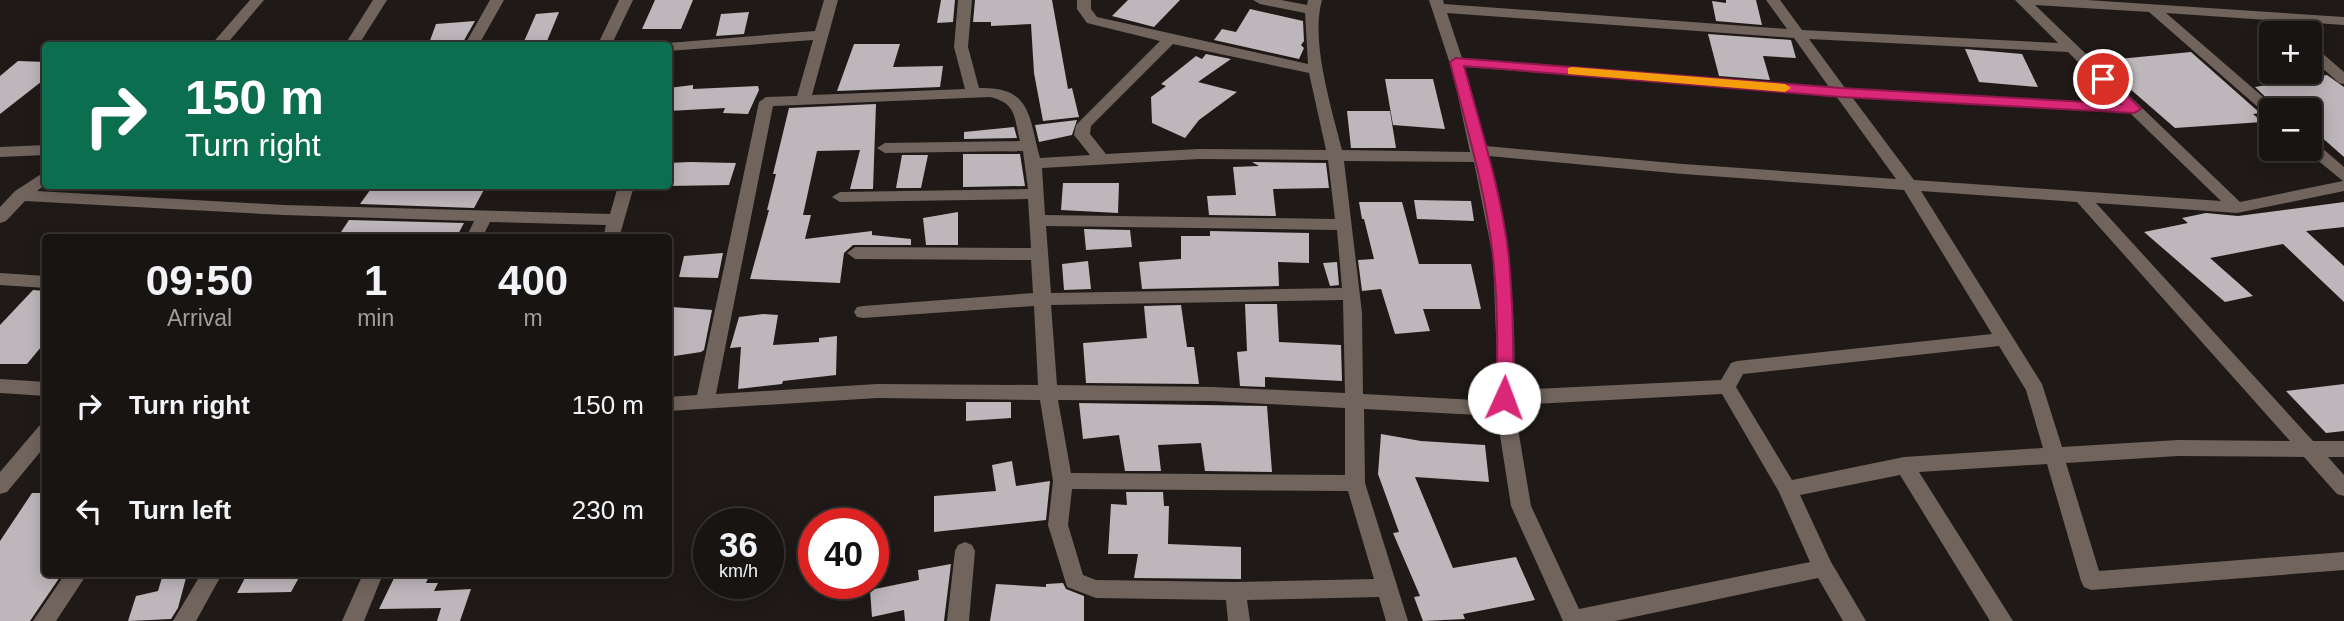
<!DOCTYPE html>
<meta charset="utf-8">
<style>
:root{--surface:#171411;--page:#201d1a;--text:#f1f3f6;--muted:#9e9e9f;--line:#363331}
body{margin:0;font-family:Arial,sans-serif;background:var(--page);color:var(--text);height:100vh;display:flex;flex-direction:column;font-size:26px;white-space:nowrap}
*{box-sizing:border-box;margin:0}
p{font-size:23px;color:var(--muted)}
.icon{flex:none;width:38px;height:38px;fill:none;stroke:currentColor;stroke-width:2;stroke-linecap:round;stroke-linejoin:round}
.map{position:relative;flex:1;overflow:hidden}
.drawer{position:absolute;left:42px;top:234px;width:630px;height:343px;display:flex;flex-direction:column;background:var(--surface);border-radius:7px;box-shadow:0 4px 18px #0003,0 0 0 2px var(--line)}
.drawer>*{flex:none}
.hud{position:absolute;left:42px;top:42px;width:630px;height:147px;border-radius:7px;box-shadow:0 4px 18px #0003,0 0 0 2px var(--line);background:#0b6e4f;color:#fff;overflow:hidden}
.tools{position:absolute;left:2259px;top:21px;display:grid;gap:14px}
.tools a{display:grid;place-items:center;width:63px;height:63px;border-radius:7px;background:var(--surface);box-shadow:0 4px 18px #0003,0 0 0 2px var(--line);font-size:35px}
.speed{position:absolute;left:693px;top:508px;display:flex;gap:14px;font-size:35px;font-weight:700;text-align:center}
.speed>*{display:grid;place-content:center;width:91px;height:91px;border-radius:50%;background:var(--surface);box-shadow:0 4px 18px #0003,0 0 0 2px var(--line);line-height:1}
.speed small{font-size:18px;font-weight:400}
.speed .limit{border:10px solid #d22;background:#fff;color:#111}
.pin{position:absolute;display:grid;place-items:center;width:60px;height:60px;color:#fff;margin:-30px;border:4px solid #fff;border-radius:50%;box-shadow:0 2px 7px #0007}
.me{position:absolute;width:77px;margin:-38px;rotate:2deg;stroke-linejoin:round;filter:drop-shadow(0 0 5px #0008)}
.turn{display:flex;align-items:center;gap:24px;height:147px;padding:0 28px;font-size:32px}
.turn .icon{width:91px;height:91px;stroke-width:2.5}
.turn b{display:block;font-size:49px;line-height:60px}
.eta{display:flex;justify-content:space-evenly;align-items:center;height:119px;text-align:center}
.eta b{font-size:42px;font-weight:700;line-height:49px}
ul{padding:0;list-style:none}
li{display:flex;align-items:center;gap:21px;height:105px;padding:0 28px}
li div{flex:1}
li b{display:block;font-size:26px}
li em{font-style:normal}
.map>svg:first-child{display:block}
</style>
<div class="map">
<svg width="2344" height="621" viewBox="0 0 2344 621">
<rect width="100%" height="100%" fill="#1f1a17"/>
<path fill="#bdb6ba" d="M655,0H693L681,29H642Z
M941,0H955L953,22L937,23Z
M975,0H1052L1068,89L1072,88L1079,117L1043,121L1034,73L1031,24L991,26V22H973Z
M1128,0H1180L1154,27L1112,16Z
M1726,0H1756L1762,25L1716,21L1712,1L1726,3Z
M1250,9L1303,21L1304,41L1301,45L1304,48L1299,59L1214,40L1222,29L1236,32Z
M559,12L545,46H522L536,14Z
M749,12L744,34L716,36L721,14Z
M475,21L462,44L428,46L436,24Z
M1708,34L1791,40L1796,58L1763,56L1770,80L1719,76Z
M854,44H900L893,67L943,66L940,87L837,91Z
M1965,49L2022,54L2038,87L1979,82Z
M2191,52L2260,113L2253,114L2262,122L2175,128L2098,61Z
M1206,54L1231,59L1198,82L1237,92L1199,120L1185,138L1152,123L1151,97L1166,86L1161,84L1196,56L1202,59Z
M18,61L46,62V78L0,114V76Z
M2327,75L2344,87V157L2310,127V105L2279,110L2255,87Z
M1385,79H1433L1445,129L1393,125Z
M693,85V89L758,86L759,90L748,114L723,113L725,108L668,111V88Z
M876,104L873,189H850L860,150L817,151L803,215H811L805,239L872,231V235L911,239V245H853L844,253L840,283L750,279L769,210H767L776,174H773L789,108Z
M1347,111H1390L1396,148H1351Z
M1077,120L1072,135L1039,142L1035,125Z
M1014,127L1017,138L964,139V132Z
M963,154H1020L1025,186L963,187Z
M902,155H928L921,188H896Z
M1252,162L1326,163L1329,188L1273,189L1276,216L1209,215L1207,196L1236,195L1233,167L1259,166Z
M668,163L690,162L736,163L729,185L668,186Z
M1063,183H1119L1118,213L1061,210Z
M373,186H486L474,208L360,204Z
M1414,200L1471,201L1474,221L1417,219Z
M1359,202H1402L1419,264H1471L1481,309H1423L1430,331L1395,334L1381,289L1362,291L1358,260L1374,259L1364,219H1362Z
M2344,202V227L2306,231L2344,266V302L2283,244L2210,258L2253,296L2225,302L2144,232L2188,223L2182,218L2206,213L2238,216Z
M958,212V245H926L923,218Z
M349,220L464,223L456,238H337Z
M1084,229L1130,230L1132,247L1086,250Z
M1210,231L1309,233V263L1278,262L1279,286L1142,289L1139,262L1181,259V236H1210Z
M723,253L718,278L679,277L684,256Z
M1088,261L1091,289L1064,290L1062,264Z
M1337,262L1339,285L1330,286L1323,263Z
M33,290L46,291V341L27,364H0V325Z
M1245,304H1277L1279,342L1341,345L1342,381L1265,377V387L1240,386L1237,352L1247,351Z
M1181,305L1187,347H1194L1199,384L1086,383L1083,343L1147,338L1144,306Z
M672,307L712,310L704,350L701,352L668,357V323Z
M763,314L778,315L773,345L819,342V338L837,336L836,375L783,381L782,384L738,389L741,347L730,348L739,317Z
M2344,384V431L2326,433L2286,391Z
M966,402H1011V418L966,421Z
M1079,403L1267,406L1272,472L1205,471L1201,443L1158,445L1161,471H1125L1119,435L1083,439Z
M1381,434L1421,441L1485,445L1489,482L1415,477L1453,568L1516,557L1535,600L1463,614L1465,619L1423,621L1414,597L1420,596L1393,533L1399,532L1378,474Z
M1012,461L1016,486L1050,481L1046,520L934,532V496L996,491L992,465Z
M1126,492H1163L1164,506H1169L1168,544L1241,547V579L1134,578L1138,554H1108L1111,504L1127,505Z
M32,493H46V574H62L30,621H0V541Z
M951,564L944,621H905L904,610L872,617L870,590L919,580L918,570Z
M163,574H187L178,608L171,619L128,621L136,596L158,591Z
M247,574H301L291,592L237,593Z
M396,574L429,576L426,583H438L434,591L471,589L460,621H437L441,608L379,609Z
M1063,583L1066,589L1084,596V621H990L996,584L1046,587V584Z"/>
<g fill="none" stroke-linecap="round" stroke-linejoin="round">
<path fill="#71645d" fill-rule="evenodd" d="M250,0H264L225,46H210Z
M373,0H387L358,46H344Z
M490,0H504L478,46H464Z
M619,0H633L611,46H597Z
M824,0H838L812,95L965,89L954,47L958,0H972L968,47L979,88C1032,86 1029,118 1040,158L1090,155L1074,135L1076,125L1160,41L1087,23L1077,9V0H1091V9L1097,17L1308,64L1305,13L1260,4L1253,0H1281L1307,5L1308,0H1322C1310,41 1332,109 1342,150L1470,152L1453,73L1429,0H1443L1444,4L1787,29L1766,0H1780L1802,30L2058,43L2015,0H2087L2344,17V25L2285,21L2298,33H2283L2267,20L2166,13L2277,109L2272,110V117L2267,115L2149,12L2035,5L2240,202L2343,181L2305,150L2310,149V141L2315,142L2344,167V191L2237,213L2096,203L2313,441H2344V457H2328L2344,475V496L2337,494L2304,457L2178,456L2066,463L2099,571L2344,552V570L2091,590L2084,587L2081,581L2047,464L1919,472L2013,621H1990L1900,475L1800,495L1831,562L1866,621H1843L1818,578L1615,621H1563L1511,506L1497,416L1364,409L1365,483L1408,621H1386L1379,597L1247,600L1250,621H1228L1226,600L1096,598L1067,587L1048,525L1053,481L1040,400L877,398L668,411V397L697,395L759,102L766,97L797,96L813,40L668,51V46H662L668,43L815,31ZM1447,13L1794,38L1829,87L1462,58ZM1809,39L2068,52L2120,104L1845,88ZM1173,44L1309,73L1326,150L1199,149L1106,154L1090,134L1091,126ZM1465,67L1836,96L1896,179L1683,164L1486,146ZM990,97C1017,103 1014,118 1020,141L885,143L877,148L885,153L1023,151L1028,189L840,192L832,197L840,202L1028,199L1031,248L855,247L847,253L855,259L1031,260L1033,293L863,306L857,307L854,312L857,317L863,318L1034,306L1038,385L877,384L716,394L773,106ZM1852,97L2130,113L2221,201L1914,180ZM1489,156L1683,174L1904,190L1992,334L1737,361L1731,363L1721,380L1514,390C1517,312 1508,232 1489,156ZM1199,159L1328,160L1335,219L1045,215L1042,168ZM1344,161L1474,162L1493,257L1497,361L1495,401L1363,394L1362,313ZM1921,191L2077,202L2290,441L2178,440L2062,447L2042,384ZM1046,226L1337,230L1342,288L1051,293ZM1343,300L1345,393L1213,387L1057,385L1051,305ZM1999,346L2026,390L2043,448L1904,457L1792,480L1736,387L1743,374ZM1722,394L1779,492L1810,562L1579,609L1531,506L1514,405ZM1058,400L1213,401L1345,408V475L1071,473ZM1072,489L1348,491L1374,579L1235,582L1096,580L1083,575L1068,525Z
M2310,46L2315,47L2344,72V84L2339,83L2310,57Z
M46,145V155L0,157V147Z
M46,171V184L37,191L284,205L610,214L618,186H634L619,238H603L606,225L490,222L482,238H466L474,221L284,215L25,201L6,221L0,223V207L15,191Z
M0,273L46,276V288L0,285Z
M0,379L46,382V396L0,393Z
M46,424V445L7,492L0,494V472L39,426Z
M965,542L972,545L975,551L969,621H947L955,551L958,545Z
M65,574H87L56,621H33Z
M201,574H222L196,621H173Z
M363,574H383L364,621H342Z"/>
</g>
<path fill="#db2777" stroke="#8e194d" stroke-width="2" d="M1456,58L1841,88L2121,104L2096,79L2103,75L2108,76L2141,109L2134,113L1841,97L1464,66C1481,129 1502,194 1509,259C1513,305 1514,352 1513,398L1510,402H1498L1496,398C1498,352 1498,303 1493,257C1486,191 1466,126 1450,62Z"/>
<path fill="#f59e0b" d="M1572,67L1785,84L1791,88L1785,92L1568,74V68Z"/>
</svg>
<div class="tools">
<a>+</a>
<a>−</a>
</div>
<div class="speed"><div>36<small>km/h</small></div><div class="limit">40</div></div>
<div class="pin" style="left:2103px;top:79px;background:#d93025"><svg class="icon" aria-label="arrive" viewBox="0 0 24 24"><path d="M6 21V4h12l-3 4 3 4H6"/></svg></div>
<svg class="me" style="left:1504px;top:398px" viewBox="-20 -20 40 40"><circle r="19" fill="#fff"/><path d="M0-13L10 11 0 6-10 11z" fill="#db2777"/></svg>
<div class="hud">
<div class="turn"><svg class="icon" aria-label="right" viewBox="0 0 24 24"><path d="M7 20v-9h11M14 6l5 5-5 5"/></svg><div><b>150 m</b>Turn right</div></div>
</div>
<section class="drawer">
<div class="eta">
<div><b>09:50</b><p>Arrival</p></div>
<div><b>1</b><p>min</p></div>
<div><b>400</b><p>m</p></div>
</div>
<ul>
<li><svg class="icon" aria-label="right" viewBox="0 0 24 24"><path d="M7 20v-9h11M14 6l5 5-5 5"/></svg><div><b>Turn right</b></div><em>150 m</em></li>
<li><svg class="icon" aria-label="left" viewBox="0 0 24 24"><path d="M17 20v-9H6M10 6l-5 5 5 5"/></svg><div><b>Turn left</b></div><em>230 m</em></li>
</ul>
</section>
</div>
